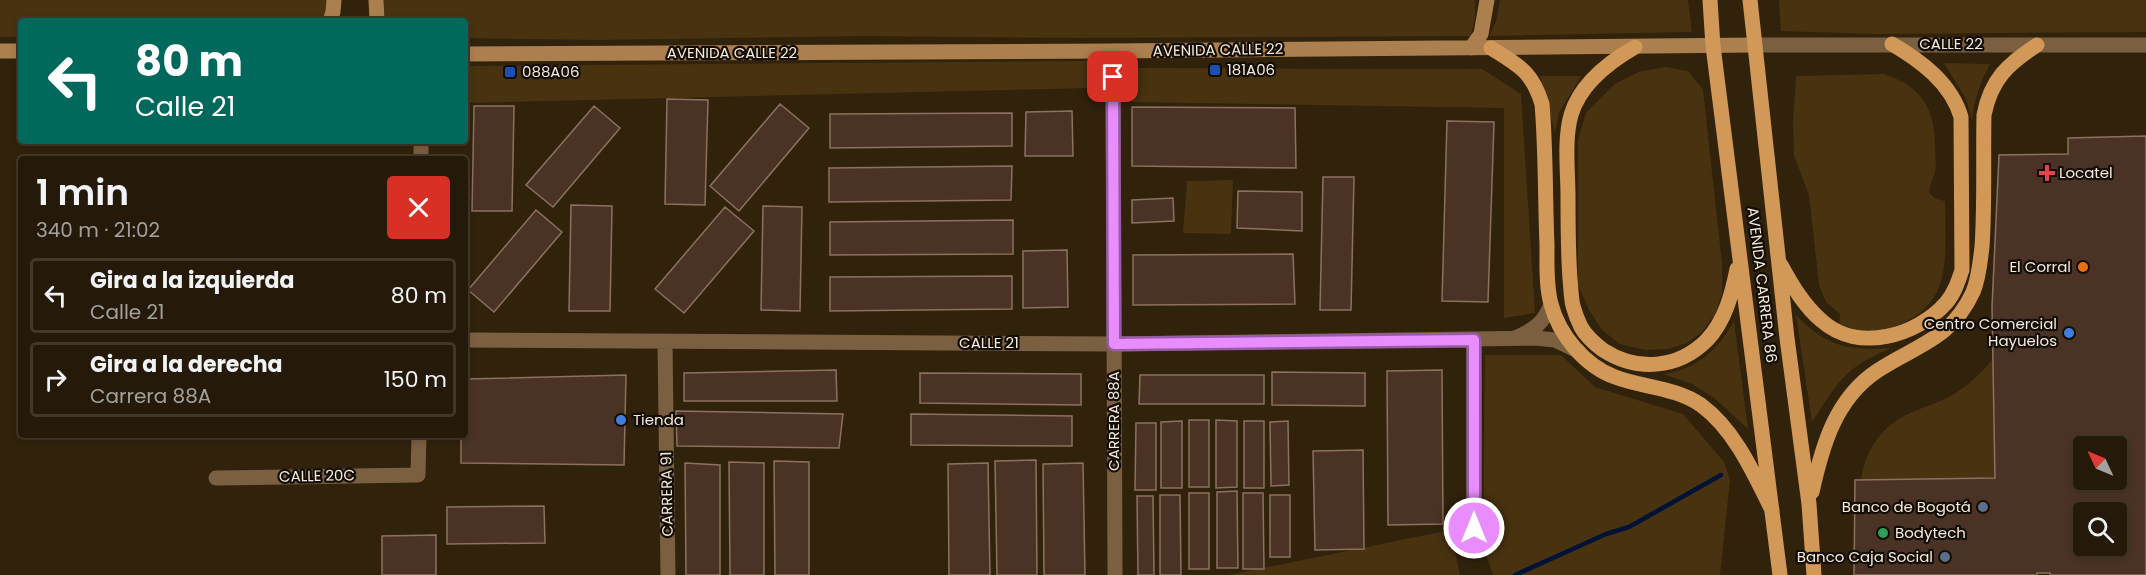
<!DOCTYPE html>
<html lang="es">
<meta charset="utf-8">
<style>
:root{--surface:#251a09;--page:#312717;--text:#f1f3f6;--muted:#a3a19c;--line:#42382a}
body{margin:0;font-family:Poppins,sans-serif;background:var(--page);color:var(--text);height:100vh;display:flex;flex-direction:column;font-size:22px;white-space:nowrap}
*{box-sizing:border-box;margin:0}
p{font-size:20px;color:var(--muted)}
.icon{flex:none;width:33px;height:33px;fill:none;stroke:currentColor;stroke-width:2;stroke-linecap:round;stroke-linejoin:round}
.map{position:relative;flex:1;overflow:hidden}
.side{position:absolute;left:18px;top:156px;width:450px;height:282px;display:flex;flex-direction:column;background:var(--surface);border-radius:6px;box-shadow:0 3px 9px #0003,0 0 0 2px var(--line)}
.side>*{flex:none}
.hud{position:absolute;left:18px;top:18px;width:450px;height:126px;border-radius:6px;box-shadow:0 3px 9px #0003,0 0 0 2px var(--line);background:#00695c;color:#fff;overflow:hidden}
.needle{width:39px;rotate:314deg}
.controls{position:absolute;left:2073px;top:436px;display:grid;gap:12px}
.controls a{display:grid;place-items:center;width:54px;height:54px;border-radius:6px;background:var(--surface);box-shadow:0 3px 9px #0003,0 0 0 2px var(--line);font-size:30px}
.pin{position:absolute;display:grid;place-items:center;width:51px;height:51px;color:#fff;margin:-26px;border-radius:12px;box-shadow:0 3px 9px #0006}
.me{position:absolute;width:66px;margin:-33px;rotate:0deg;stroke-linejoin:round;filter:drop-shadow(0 0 4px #0008)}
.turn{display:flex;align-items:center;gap:21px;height:126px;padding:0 18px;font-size:27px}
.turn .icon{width:78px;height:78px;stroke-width:2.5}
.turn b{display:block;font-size:42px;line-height:51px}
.round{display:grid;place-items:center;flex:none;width:63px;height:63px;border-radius:6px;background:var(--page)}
.head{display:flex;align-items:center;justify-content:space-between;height:102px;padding:0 18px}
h1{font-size:36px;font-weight:600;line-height:45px}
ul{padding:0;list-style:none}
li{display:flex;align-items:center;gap:18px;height:75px;margin:0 12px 9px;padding:0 6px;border:3px solid var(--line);border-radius:6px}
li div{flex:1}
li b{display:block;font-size:22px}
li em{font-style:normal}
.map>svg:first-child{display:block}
</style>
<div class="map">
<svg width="2146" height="575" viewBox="0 0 2146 575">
<rect width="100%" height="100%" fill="#31220c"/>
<path fill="#483210" d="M0,0H329L323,21H21V37H0Z
M384,0H1475V17L1471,36L1079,38L865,36L600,40L465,38V21H385L382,18Z
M1500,0H1688L1692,32L1489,36L1496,22Z
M1779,0H2146V32L1875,34L1781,31Z
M1089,61L1090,88L465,103V66Z
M1944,63L1990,64C1980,83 1974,99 1972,121L1966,99Z
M1665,67L1688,71L1703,90L1722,263V293L1716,313L1702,332L1687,343L1668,349L1645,350L1620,344L1602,330L1589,310L1578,285V140L1586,113L1615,84L1639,72Z
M1135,68L1482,69L1521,94L1535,313L1504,318V108L1132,102Z
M1884,74C1922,87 1935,108 1935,147C1935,155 1937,164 1935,171C1934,179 1929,184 1929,193L1936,199L1945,201C1945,228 1948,259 1940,285C1929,316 1892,333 1861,331C1854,331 1846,327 1839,325L1840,314L1826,302L1819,285L1809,195L1794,156L1793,120L1796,76Z
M1540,76H1581L1559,113L1555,133Z
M1233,180L1231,234L1183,233L1187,181Z
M1796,315C1825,346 1849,351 1891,348C1878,354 1864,360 1853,369C1836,382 1824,404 1812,422Z
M1734,321L1748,429L1713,397L1692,384L1663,374C1696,370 1718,350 1734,321Z
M1485,355H1561L1595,387L1683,414L1724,462L1730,480L1720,575H1493L1483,545Z
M1993,359L1995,478L1861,480C1864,454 1880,428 1904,416C1919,408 1936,404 1951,396C1968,386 1981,373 1993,359Z
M1450,530L1460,575H1229Z"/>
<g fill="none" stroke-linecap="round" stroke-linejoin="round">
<path stroke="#001336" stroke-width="4.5" d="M1515,575L1606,534L1629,527L1721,475"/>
</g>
<path fill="#4a3325" stroke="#8c7161" stroke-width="1.5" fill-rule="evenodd" d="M667,99L708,100L705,205L665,204Z
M780,104L809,128L739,211L710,186Z
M474,106H514L512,211H472Z
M594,106L620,128L553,207L526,185Z
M1132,107L1295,108L1296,168L1132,166Z
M1072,111L1073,156H1025L1026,112Z
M1012,113V146L830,148V114Z
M1447,121L1494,122L1488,302L1442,301Z
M2146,136V575H2050V573H2037V575H1854L1855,480L1995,478L1992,307L1999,155L2068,154V138ZM2084,447H2116V480H2084ZM2084,513H2116V546H2084Z
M1012,166L1011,200L829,202V168Z
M1323,177H1354L1351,310H1320Z
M1238,191L1302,192V231L1237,228Z
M1173,198L1174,221L1132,223V200Z
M571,205L612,206L610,311H569Z
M763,206L802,207L800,311L761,310Z
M725,207L754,231L684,313L655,289Z
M536,210L562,232L494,312L468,290Z
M1013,220V254L830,255V222Z
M1067,250L1068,307L1023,308V251Z
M1293,254L1295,304L1133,305V255Z
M1012,276V309L830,311V277Z
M836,370L837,401H684V373Z
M1442,370L1443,524L1388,525L1387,371Z
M1272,372L1365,373V406L1272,405Z
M920,373L1081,374V405L920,403Z
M626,375L624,465L461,463V435H465V379Z
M1140,375H1264V404H1139Z
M676,411L843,414L839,448L677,446Z
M911,414L1072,416V446L911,445Z
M1189,420H1209V487H1189Z
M1216,420L1237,421V487L1216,488Z
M1182,421V488H1161V422Z
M1244,421H1264V488H1244Z
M1288,421L1289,485L1271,486L1270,422Z
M1136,423H1156V490H1135Z
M1363,450L1364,549L1315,550L1313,451Z
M1036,460L1037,575H997L995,461Z
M774,461L809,462V575H775Z
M729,462L764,463V575H730Z
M685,463L720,465V575H686Z
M988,463L990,575H949L948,464Z
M1083,463L1085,575H1044L1043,464Z
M1237,491L1238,568H1217V492Z
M1189,493H1209V569H1189Z
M1243,493H1263L1264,569H1243Z
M1160,495H1180L1181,575H1160Z
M1270,495H1290V557H1270Z
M1137,496H1153L1154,575H1138Z
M544,506L545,543L447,544V507Z
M436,535V575H382V536Z"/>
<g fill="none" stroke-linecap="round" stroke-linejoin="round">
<path stroke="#7b5f41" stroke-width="15" d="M1755,45H2146
M421,159V141
M1515,338C1534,330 1544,323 1551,304
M465,340L1114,344L1535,338L1555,340L1578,351
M665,342L668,575
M216,478L418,475L419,435
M1474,551V340"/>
<path stroke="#7b5f41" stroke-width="15" d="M1113,51L1115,575"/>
<path stroke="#ab7f4e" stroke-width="15" d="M376,0L377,21
M330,21L333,12L334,0
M1471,48L1481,34L1487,0
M0,51H21
M465,54L1113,51L1755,45"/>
<path stroke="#d19857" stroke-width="15" d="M1710,0L1713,46L1780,575
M1750,0L1787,338L1809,504L1814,575
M1635,47C1609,62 1580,84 1571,115C1564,140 1568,171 1568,197C1568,224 1568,252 1570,279C1571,288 1571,298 1573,306C1575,313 1578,321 1581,327C1586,336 1595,344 1603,350C1637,372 1678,369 1707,340C1725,321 1732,294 1737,269
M1491,48C1518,65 1532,71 1542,104C1546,151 1545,198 1547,245C1547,264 1546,286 1551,304C1559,335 1585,366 1615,377C1644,388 1675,387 1701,405C1735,430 1754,474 1772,510
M1781,265C1792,285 1804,306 1822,321C1858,353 1917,336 1946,303C1954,294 1958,282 1962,270L1961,117C1951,83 1921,61 1892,44
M1812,492C1822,447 1835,399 1877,371C1916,345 1951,340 1973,292C1979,278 1980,262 1982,247C1985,203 1983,159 1984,115C1991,79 2008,64 2037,45"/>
</g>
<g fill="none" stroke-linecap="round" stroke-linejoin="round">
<defs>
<path id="route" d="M1113,77L1114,344L1474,340V528"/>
</defs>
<use href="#route" stroke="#975ca5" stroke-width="15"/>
<use href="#route" stroke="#e98dfe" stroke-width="10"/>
</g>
<g fill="#1a4fb4" stroke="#130d05" stroke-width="2">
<rect x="1209" y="64" width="12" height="12" rx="3"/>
<rect x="504" y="66" width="12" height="12" rx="3"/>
</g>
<path fill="#e0444e" stroke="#130d05" stroke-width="2" d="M2044 164h6v6h6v6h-6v6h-6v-6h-6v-6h6z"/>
<circle fill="#e8710a" stroke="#130d05" stroke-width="2" cx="2083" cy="267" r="6"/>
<g fill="#3f7fe0" stroke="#130d05" stroke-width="2">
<circle cx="2069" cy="333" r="6"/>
<circle cx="621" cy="420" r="6"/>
</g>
<g fill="#5c6f8a" stroke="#130d05" stroke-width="2">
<circle cx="1983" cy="507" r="6"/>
<circle cx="1945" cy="557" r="6"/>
</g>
<circle fill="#2e9e5b" stroke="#130d05" stroke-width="2" cx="1883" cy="533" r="6"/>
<g text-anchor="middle" stroke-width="4.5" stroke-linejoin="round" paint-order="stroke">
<g font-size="15" fill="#f4eadd" stroke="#130d05">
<text x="1951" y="49">CALLE 22</text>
<text transform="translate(1218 50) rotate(-1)" y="5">AVENIDA CALLE 22</text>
<text x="732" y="58">AVENIDA CALLE 22</text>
<text transform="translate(1762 285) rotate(83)" y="5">AVENIDA CARRERA 86</text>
<text x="989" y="348">CALLE 21</text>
<text transform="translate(1114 421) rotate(-90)" y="5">CARRERA 88A</text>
<text transform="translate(317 476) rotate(-1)" y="5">CALLE 20C</text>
<text transform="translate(667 494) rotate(-91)" y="5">CARRERA 91</text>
</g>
<g font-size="15" fill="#f4eadd" stroke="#130d05" text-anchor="start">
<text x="1227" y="75">181A06</text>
<text x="522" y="77">088A06</text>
<text x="2059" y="178">Locatel</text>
<text x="2071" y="272" text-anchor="end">El Corral</text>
<text x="2057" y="329" text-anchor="end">Centro Comercial<tspan x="2057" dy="17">Hayuelos</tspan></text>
<text x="633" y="425">Tienda</text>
<text x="1971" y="512" text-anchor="end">Banco de Bogotá</text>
<text x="1895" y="538">Bodytech</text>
<text x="1933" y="562" text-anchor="end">Banco Caja Social</text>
</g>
</g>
</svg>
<div class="controls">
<a><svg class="needle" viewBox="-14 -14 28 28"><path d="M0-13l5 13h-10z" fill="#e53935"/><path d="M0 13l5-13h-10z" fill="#a3a19c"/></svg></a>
<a><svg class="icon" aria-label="search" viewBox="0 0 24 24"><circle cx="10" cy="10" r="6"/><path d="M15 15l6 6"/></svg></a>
</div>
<div class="pin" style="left:1113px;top:77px;background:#d93025"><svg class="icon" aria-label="arrive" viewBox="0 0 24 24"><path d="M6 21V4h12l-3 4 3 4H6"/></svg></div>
<svg class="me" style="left:1474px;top:528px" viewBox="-20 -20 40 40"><circle r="17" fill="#e98dfe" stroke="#fff" stroke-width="3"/><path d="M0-11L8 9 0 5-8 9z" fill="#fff"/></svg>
<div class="hud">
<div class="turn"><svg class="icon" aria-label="left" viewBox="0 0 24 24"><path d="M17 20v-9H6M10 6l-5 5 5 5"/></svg><div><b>80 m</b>Calle 21</div></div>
</div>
<section class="side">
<div class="head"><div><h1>1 min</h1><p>340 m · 21:02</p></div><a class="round" style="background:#d93025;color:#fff"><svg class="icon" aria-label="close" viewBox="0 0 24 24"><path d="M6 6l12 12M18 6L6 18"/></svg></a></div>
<ul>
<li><svg class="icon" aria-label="left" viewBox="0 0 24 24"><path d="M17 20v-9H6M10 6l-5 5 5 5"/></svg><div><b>Gira a la izquierda</b><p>Calle 21</p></div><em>80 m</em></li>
<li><svg class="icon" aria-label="right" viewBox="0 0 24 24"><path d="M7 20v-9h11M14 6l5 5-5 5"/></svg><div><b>Gira a la derecha</b><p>Carrera 88A</p></div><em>150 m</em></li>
</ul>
</section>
</div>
